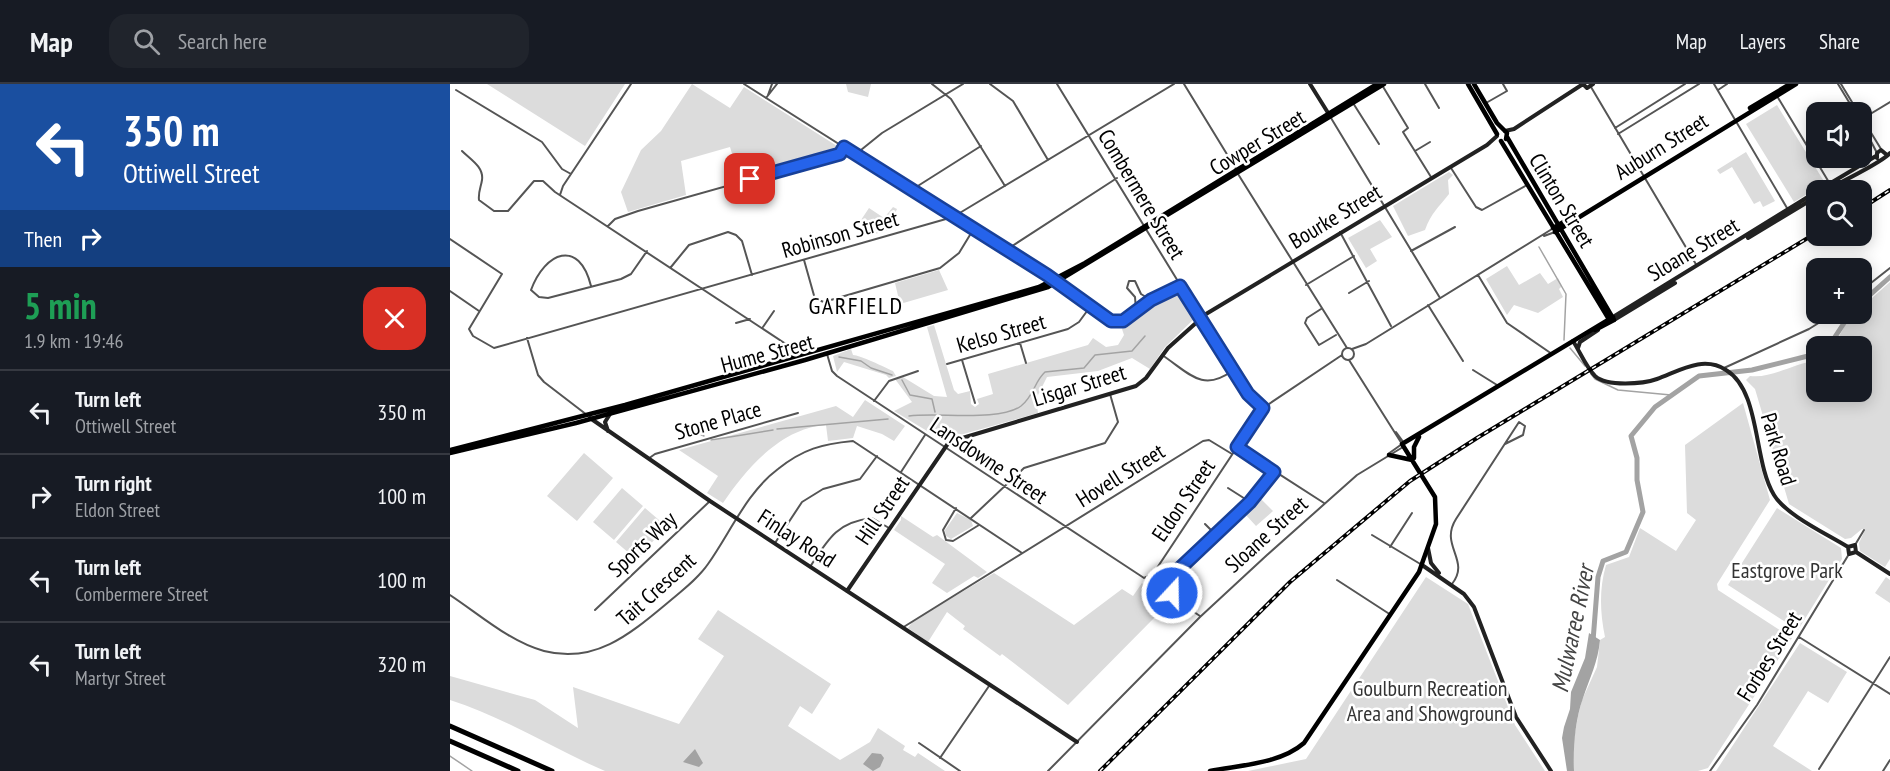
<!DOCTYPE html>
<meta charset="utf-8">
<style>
:root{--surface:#171b24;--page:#20242c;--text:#f1f3f6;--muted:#9ea1a6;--line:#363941}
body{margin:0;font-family:"PT Sans Narrow",sans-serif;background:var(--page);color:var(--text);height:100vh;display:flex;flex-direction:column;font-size:22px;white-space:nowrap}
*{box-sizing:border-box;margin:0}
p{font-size:20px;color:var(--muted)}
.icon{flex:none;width:33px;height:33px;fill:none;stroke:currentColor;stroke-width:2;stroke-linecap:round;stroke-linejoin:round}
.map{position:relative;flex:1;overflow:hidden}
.side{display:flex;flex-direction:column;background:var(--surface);width:450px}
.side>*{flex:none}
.banner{background:#1a4fa0;color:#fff;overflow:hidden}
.tools{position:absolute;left:1356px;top:18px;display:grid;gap:12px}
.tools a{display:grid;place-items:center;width:66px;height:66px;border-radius:12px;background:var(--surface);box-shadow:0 3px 15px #0003;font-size:30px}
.pin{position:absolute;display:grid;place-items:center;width:51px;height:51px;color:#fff;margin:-26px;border-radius:12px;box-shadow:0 3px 9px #0006}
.me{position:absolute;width:66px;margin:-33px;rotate:21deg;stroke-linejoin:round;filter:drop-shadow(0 0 4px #0008)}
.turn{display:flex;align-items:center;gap:21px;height:126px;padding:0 24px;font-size:27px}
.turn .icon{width:78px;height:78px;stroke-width:2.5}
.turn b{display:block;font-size:42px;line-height:51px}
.then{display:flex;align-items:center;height:57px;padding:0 24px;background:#0003;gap:12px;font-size:22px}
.round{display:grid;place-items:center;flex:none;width:63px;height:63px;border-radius:18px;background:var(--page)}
.head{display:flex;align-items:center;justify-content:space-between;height:102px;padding:0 24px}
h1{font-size:36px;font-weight:700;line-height:45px;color:#1e9e55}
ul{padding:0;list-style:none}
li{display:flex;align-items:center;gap:18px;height:84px;padding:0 24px;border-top:2px solid var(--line)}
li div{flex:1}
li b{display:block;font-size:22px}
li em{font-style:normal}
header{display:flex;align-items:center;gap:36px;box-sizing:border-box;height:84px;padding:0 30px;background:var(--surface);border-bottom:2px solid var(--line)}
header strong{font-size:28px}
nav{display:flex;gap:33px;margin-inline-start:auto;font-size:21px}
.search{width:420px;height:54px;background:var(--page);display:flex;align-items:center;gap:15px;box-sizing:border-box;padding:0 21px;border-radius:18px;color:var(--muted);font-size:22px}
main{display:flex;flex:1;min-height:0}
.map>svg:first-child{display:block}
</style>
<header>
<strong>Map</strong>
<div class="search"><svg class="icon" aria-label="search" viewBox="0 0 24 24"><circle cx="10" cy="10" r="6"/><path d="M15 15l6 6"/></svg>Search here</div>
<nav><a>Map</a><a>Layers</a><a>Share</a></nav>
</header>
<main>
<section class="side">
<div class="banner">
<div class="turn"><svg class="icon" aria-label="left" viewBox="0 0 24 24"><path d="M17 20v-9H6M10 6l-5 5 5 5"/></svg><div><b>350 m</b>Ottiwell Street</div></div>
<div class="then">Then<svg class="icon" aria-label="right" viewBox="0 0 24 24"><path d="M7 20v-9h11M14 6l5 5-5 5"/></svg></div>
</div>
<div class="head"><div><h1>5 min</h1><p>1.9 km · 19:46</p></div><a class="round" style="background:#d93025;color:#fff"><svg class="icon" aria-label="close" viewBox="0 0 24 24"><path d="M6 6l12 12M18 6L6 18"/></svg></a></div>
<ul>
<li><svg class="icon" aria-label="left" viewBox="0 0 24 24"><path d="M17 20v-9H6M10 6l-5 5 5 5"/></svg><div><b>Turn left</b><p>Ottiwell Street</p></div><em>350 m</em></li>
<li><svg class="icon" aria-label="right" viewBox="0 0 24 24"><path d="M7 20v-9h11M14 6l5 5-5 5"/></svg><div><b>Turn right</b><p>Eldon Street</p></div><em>100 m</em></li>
<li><svg class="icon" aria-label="left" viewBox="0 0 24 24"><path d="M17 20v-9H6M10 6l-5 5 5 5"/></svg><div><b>Turn left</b><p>Combermere Street</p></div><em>100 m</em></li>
<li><svg class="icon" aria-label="left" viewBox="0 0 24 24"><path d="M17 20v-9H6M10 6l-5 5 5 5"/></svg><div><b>Turn left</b><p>Martyr Street</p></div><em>320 m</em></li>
</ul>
</section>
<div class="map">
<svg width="1440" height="687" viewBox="0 0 1440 687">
<rect width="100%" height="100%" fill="#fff"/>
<path fill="#dcdcdc" d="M37,0H175L135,62Z
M242,0L280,24L294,3L387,62V67L290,96L280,63L231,77L236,111L178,128L171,108L191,66L211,47Z
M396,0H421L418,13L398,8Z
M1327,21L1375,99L1344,118L1296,40Z
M1296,68L1325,117L1313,123L1310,117L1304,120L1282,83L1270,90L1267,86Z
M999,88L1003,91L998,96L999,110C989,123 981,129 975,146L958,152L943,122Z
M443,123L447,125L438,146L425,150L409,139L419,124L434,134Z
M930,136L942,153L920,165L927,177L916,184L898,154Z
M1057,182L1069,201L1090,189L1098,200L1108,194L1112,202L1109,205L1113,213L1088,229L1064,221L1057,231L1036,195Z
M489,186L498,206L450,220L445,199Z
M1440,198V475L1435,483L1410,467L1409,459L1415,446L1412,445L1401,454L1395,455L1339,420L1305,305L1296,296L1300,292C1321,295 1344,279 1366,277V308H1412V262H1385L1389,259L1387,256L1398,236L1405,230H1412V223Z
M726,207L731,208L745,234L715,263L700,285L682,274L648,287L597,293L586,315L588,329L492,356L444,327L462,318L445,295L453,293L484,312L497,313L477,243L484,241L504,306L508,310L520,307L521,320L525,323L529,320L527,315L543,310L538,290L638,261L643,254L656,263L668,261L674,251L672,245C685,225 704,215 726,207Z
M401,265L403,271C410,271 434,283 443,287L446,292L439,294L436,291L394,278L387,288L383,272Z
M415,316L455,342L444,357L432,350L407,342L403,354L378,357L376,341C331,344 297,384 273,419L257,409L268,392L229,366L386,322L403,333Z
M1293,319L1320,416L1267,500L1268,506L1342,554L1258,684L1248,687H1124L1123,660L1128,632L1132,616L1147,583L1150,556L1155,553C1150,529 1149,505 1156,481L1179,473L1190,444L1226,467L1246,436L1237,429L1235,361Z
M134,369L163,394L127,437L97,412Z
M172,404L193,422L164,456L143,438Z
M810,414L823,427L806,442L795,430Z
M195,424L216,442L187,476L166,458Z
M1327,424L1391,464L1392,475L1348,546L1278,501Z
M507,429L521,436L523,442L501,455L496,452L495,446Z
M451,432L483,453L487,451L537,488L528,494L524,492L497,509L482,499L495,480L444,446L451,436Z
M544,489L624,541L672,505L683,512L692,499L710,511L699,529L705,533L618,621L552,570L550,572L513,545L515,542L497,528L478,558L458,544L463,537Z
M976,493L1018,520L1065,641L1095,687H798L856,675Z
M1436,493L1440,496V519L1425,509Z
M268,526L381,600L362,630L350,622L338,642L390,676L420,658L428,644L455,662L453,666L465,673L468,669L495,687H155C103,665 54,633 0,616V592L85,616L128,644L123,603L229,640L274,572L248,555Z
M1350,559L1397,588L1378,619L1358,607L1323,662L1362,687H1266Z"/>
<path fill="#a3a3a3" d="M1139,549L1150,556C1148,578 1140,593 1133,614C1125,636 1123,664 1124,687H1117L1112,654L1114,643L1120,625L1121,608L1135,574Z
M245,665L253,679L249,683L233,678Z
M422,669L431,670L434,674L430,683L423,687L413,680Z"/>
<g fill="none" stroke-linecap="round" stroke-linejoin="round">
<path stroke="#a3a3a3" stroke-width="1.5" d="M1089,163L1116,210L1114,256
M1120,264L1135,282
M389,273L411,277L421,284L442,291
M1141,290L1145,295L1168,306L1221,311
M452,296L460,311L482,315L485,328
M459,332C488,328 549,338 571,322C584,312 584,298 595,288L634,284L645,271L682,267L695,252
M227,340L254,352
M327,345L438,335
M261,356L323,346
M0,672L22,687"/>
<path stroke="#a3a3a3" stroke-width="5" d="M1412,218L1440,193
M1379,262L1400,230
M1143,557L1148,493L1153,477L1176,468L1193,428L1187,396V374L1181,352L1205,323L1249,292L1302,286L1366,270"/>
<path stroke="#555" stroke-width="2" d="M294,0L596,191L661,237H673L701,216L730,203
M482,0L501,15L555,102
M540,0L563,17L598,76
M607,0L783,287L798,310L813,324
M734,0L786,85
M975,0L989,24
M1264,0L1337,124
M1388,0L1405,28
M1391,0L1408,28
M932,1L958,44L953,48L981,93
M1141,3L1247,182
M6,6L92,58L112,85L121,90
M1268,6L1277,0
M318,11L322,0
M1327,12L1380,100
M316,14L327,0
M903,19L929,60
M1036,19L1057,7L1053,0
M881,34L990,214
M1412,34L1431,65
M1412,35L1440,18
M1412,40L1427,69
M1165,44L1235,0
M1168,50L1249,0
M12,67C20,75 34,83 32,96C31,103 28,108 29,116L44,127H58L84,97H93L105,108L351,270
M965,67L980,58
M406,70L432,49L513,0
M1001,84L1026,123L1032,126L1077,101
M788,90L897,264
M463,105L531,62
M110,111L113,102L181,0
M158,142L165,135L188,127L390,70L394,64
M890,148L941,242
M1094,152L1105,148
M0,155L52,190L19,245L23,252L44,264L503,133L724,0
M556,166L667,94
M961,167L1005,143
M354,176L365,215L374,218L490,184L509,169L523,146
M221,183L239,161L278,148L286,151L292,157L302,191
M1028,191L1057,239L1102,270
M856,201L904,172
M141,202C129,154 95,168 81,206L89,213L98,214L171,195L181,190L197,167
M1412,206L1440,184
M0,207L29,227
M899,209L919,197
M978,221L1013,277
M871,225L857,234L855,239L869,261L886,251
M686,226L685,213L677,204L679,197H685L691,210L701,216
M286,239L300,235
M313,243L324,227
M77,254L88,291L94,298L137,331
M570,259L576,279
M892 270a6 6 0 1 1 12 0a6 6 0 1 1-12 0Z
M902,265L916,260L1102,145
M377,270L382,287L387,292L694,494L703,490L813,324L892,271
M712,271C738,288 752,309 782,287
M512,276L525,319
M899,276L952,360L938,370
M497,280L618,245L629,238L640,223
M1274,284L1359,245L1383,230
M1023,286L1047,301
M424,317L439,297L468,287
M946,348L954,359
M787,363L874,419
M198,375L205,370L348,329
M451,388L475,351
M778,404L800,418
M506,424L493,446L496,456L503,457L529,441
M521,434L574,384L655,359L668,338L660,310
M755,440L765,450
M922,451L972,481
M325,459L352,418L373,405L410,395L427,372
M1405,461L1414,446
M940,463L962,429
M360,483C378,455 387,438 422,434L439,444
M887,496L941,531
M1002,500C1021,476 989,462 1006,435L1069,338L1075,342L1073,351L1055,360
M712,507L750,532
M0,511C29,530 60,558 94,567C144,580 179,551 215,521C230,508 247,496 258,480C280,449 297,408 328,385C353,365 372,360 403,357L572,469
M724,515L721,503L727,487L800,418L824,388
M727,517L724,503L729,492L808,415L824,388
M145,526L260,417
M452,544L753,357L759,356L782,370
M1349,553L1440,610
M469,659L510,687
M490,674L539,602
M1369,685L1440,573
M598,687L750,533L817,471L907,391L953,363
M1260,687L1307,621L1399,470
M1433,687L1440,676"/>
<path stroke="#222" stroke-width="4" d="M860,0L880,32
M1133,0L1137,4L1143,0
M1055,47L1064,45L1133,0
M1427,74V69L1431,66L1437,71
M1369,106L1426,72
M1376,106C1391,98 1433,78 1440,69
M1298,154L1366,113
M1163,233L1366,108
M1164,236L1225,199
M1123,257C1130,268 1136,283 1145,292C1157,303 1193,300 1207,295C1229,287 1253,271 1276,286C1311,307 1303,377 1324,411C1336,431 1377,450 1398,463
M1128,264L1130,258L1148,246
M140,334L260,417L627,658
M158,347L155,338L160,330
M1398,463L1399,470L1406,468
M1398,463L1405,461L1406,468
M978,464L981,479L989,489
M1406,468L1440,490
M972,481L1014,510L1024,523L1066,633L1101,687
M397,507L499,358L686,302L696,294L718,264L756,230L1037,61L1047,52"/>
<path stroke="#000" stroke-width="4.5" d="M1018,0L1047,50
M1024,0L1047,39L1057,49L1056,55
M1300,24L1340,0
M1057,53L1164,236L1145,246
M1051,57L1160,237
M1103,144L1124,132
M1105,148L1346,0
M0,366L175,321L589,203L635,179L927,0
M0,369L126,339L355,276L598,203L934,0
M939,371L962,376
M964,374V363L969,353
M760,687C790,681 830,680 854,659L969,488L986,440L985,413L952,360L1163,233"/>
<path stroke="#000" stroke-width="5" d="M0,642L102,687
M0,657L68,687"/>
<defs>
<path id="rail" d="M1412,124L1440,106
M650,687L840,498L960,397L1027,354L1366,149"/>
</defs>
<use href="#rail" stroke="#000" stroke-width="4"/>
<use href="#rail" stroke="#fff" stroke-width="1.5" stroke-dasharray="4.5" stroke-linecap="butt"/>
</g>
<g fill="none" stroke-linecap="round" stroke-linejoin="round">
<defs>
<path id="route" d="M300,95L390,70L394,63L597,191L661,237H673L701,216L730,202L798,310L813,324L787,363L824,388L800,418L727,487L722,498V509"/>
</defs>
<use href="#route" stroke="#184099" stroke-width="15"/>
<use href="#route" stroke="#2563eb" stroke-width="10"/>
</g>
<g text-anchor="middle" stroke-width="5" stroke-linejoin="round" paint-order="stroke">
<g font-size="22" fill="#000" stroke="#fff">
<text transform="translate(807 58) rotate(-31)" y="8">Cowper Street</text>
<text transform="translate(1211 62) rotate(-32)" y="8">Auburn Street</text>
<text transform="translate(692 110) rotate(59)" y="8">Combermere Street</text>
<text transform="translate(1112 116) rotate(59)" y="8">Clinton Street</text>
<text transform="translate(885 132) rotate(-31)" y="8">Bourke Street</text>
<text transform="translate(390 150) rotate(-16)" y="8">Robinson Street</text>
<text transform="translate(1243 165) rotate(-31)" y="8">Sloane Street</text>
<text transform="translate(551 249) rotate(-16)" y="8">Kelso Street</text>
<text transform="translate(317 269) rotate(-15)" y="8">Hume Street</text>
<text transform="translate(629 301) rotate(-17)" y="8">Lisgar Street</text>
<text transform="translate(268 336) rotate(-16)" y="8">Stone Place</text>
<text transform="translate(1329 365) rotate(73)" y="8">Park Road</text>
<text transform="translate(539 376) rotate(34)" y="8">Lansdowne Street</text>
<text transform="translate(670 391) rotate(-32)" y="8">Hovell Street</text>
<text transform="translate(733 416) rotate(-56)" y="8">Eldon Street</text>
<text transform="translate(432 426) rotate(-56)" y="8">Hill Street</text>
<text transform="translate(816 450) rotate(-42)" y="8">Sloane Street</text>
<text transform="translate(347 454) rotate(33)" y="8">Finlay Road</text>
<text transform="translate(192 460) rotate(-43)" y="8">Sports Way</text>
<text transform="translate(206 505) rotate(-42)" y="8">Tait Crescent</text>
<text transform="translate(1319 572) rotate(-58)" y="8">Forbes Street</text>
</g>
<g font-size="22" fill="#333" stroke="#fff">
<text x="1337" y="494">Eastgrove Park</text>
<text x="980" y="612">Goulburn Recreation<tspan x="980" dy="25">Area and Showground</tspan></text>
</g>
<g font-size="24" letter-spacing="1.5" fill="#000" stroke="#fff">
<text x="406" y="230">GARFIELD</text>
</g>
<g font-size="24" font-style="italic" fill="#444" stroke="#fff">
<text transform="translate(1123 545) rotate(-78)" y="8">Mulwaree River</text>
</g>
</g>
</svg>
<div class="tools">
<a><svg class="icon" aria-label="sound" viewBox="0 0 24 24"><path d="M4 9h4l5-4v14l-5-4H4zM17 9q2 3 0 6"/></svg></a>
<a><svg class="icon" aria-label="search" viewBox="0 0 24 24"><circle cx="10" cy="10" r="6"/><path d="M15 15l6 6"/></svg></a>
<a>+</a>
<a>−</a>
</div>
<div class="pin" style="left:300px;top:95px;background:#d93025"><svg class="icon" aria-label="arrive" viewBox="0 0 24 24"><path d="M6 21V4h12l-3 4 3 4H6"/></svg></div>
<svg class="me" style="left:722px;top:509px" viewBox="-20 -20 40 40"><circle r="17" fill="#2563eb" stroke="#fff" stroke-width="3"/><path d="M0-11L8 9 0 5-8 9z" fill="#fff"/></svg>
</div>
</main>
